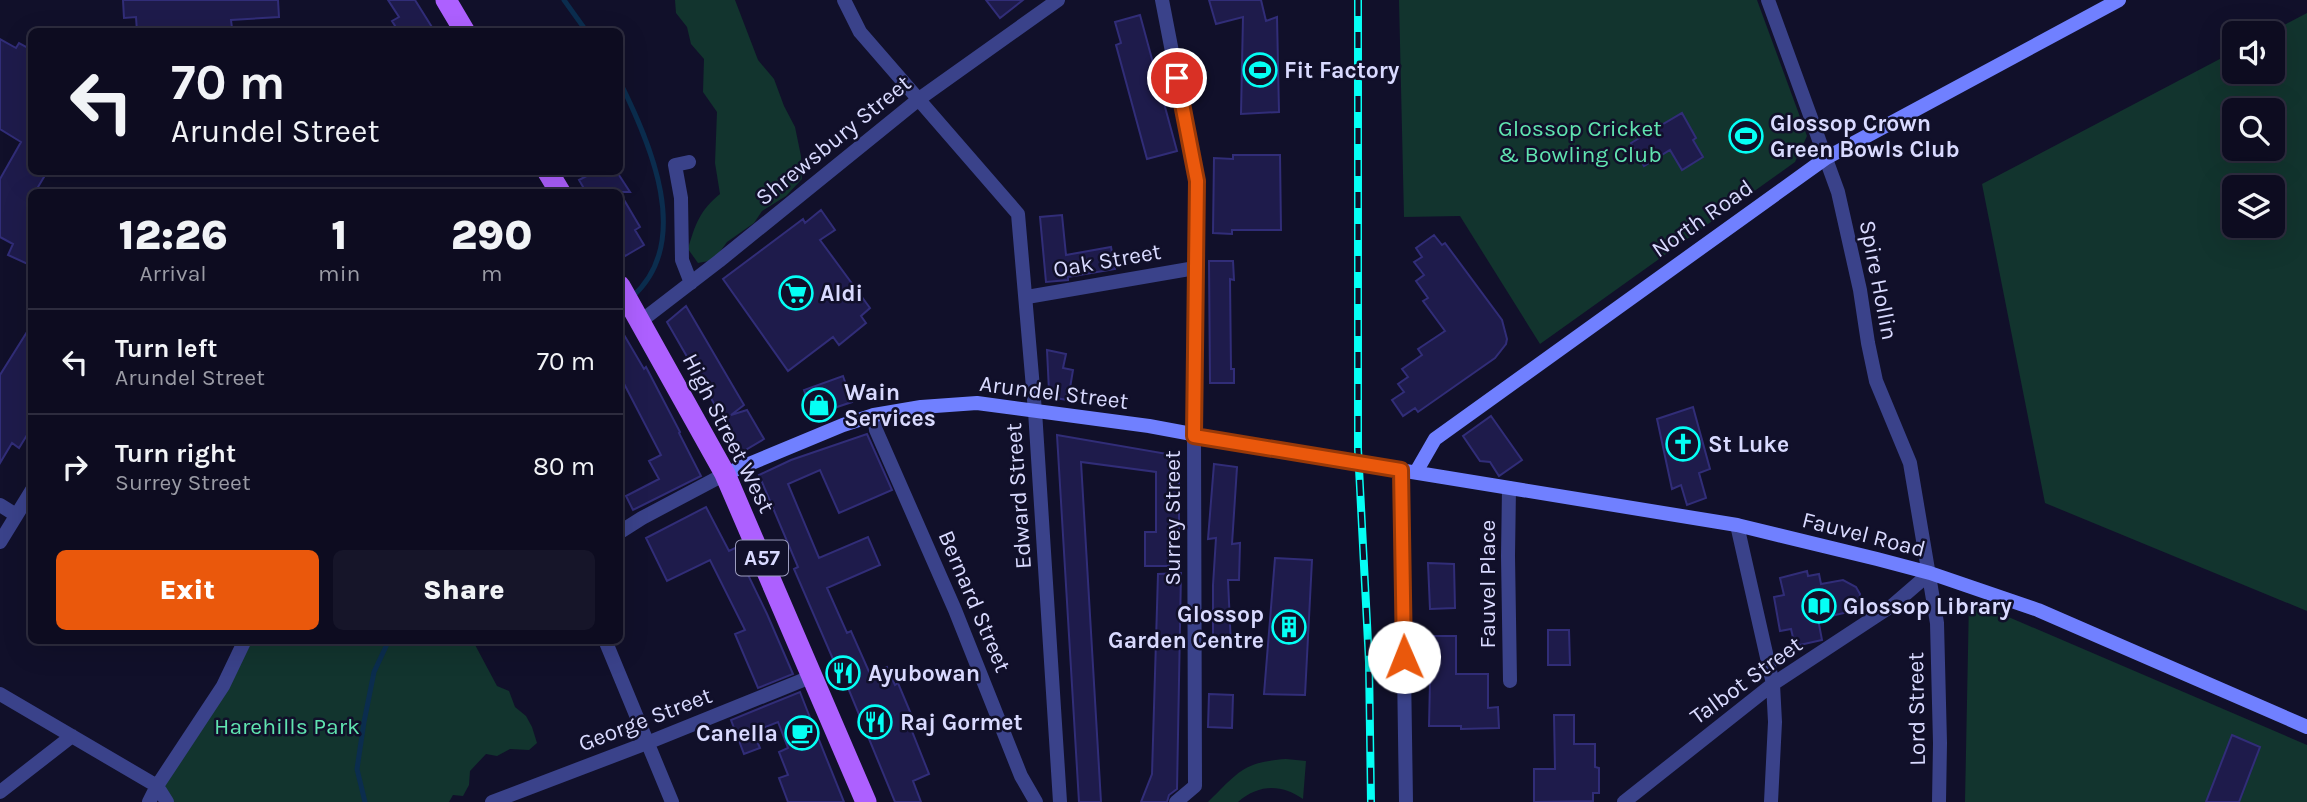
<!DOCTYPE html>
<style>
:root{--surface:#0d0c20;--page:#161529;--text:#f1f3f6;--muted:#9a9ba5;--line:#2d2c3e;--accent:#ea580c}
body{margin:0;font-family:Karla,sans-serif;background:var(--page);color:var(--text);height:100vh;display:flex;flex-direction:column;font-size:26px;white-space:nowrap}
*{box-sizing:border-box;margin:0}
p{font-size:23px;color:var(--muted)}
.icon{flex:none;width:38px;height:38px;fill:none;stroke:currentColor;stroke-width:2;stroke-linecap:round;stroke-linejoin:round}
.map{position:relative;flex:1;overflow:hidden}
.drawer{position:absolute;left:28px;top:189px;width:595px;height:455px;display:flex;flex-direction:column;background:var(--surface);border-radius:10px;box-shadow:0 7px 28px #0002,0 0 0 2px var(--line)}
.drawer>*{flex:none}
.banner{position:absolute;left:28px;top:28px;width:595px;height:147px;border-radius:10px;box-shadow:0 7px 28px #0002,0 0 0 2px var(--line);background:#0d0c20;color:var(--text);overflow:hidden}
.buttons{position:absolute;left:2222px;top:21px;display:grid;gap:14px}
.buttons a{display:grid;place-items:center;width:63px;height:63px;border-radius:10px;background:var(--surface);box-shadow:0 7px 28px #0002,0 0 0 2px var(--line);font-size:35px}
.pin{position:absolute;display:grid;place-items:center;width:60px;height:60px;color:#fff;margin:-30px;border:4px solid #fff;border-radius:50%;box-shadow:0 2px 7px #0007}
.me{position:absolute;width:77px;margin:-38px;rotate:359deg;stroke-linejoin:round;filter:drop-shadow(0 0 5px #0008)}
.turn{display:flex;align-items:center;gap:24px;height:147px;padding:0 28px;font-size:32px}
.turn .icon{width:91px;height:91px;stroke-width:2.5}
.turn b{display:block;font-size:49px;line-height:60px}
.eta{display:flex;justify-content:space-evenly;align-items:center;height:119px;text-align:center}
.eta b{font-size:42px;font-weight:800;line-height:49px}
.button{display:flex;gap:14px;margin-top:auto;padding:14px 28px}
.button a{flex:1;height:80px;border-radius:10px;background:var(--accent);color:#fff;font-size:28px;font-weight:800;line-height:80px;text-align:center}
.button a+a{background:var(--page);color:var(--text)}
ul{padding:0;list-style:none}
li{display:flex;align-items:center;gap:21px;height:105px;padding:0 28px;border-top:2px solid var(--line)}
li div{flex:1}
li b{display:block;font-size:26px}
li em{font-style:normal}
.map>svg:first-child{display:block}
</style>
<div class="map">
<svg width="2307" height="802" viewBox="0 0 2307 802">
<rect width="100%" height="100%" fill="#11102a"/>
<path fill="#12342e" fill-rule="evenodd" d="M675,0H735L758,60L774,79L784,106L795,127L801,156L802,179L786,196L762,211L754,223L727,242L714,260L698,263L688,249C695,225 700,210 720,194L715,163L717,112L703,92L704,59L691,44L687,27L676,13Z
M1399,0H1757L1807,136L1795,162L1540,344L1460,216L1404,217Z
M2307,13V611L2045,503L1982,184L2235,51V72H2273V33H2269ZM2235,110H2273V149H2235ZM2235,187H2273V226H2235Z
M1969,600L2307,745V802H1965Z
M245,641H473L497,686L509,691L515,707L526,716L532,727L537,743L529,750L510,749L497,756L486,754L470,771L469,785L463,796L453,795L449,802H167L157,786Z
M1286,759L1306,761L1303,799C1281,784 1259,784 1238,802H1208C1238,773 1242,762 1286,759Z"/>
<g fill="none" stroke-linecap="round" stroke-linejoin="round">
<path stroke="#0b2d4e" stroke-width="5" d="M564,0L587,32
M620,82C650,143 694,242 632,297
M365,802L357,769L364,722L374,672L389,640"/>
</g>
<path fill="#1e1b4b" stroke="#312d78" stroke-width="2" d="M123,0H278L279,17L231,20L232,28L137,32L136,17L124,18Z
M388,0H415L435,32H399L392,21L399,17Z
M986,0H1023L1000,18Z
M1209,0H1261L1266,21L1277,17L1279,112L1241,114L1243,17L1216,24Z
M1140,15L1177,151L1147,159L1116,45L1121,43L1115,22Z
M0,39L16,48L19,43L32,50V172H47L35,192H32V266L8,255L13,244L0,237V179L21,142L0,129Z
M1682,113L1696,138L1693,140L1703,157L1682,170L1670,150L1644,166L1631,143Z
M1233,155H1280L1281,230H1232V234L1213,233L1214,158L1233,159Z
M594,172H617L630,192H586L579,180Z
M620,193L640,227L635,230L644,245L625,256L620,247Z
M821,210L835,230L820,240L870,308L861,316L866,323L839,345L833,337L788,371L723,279L803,219L805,223Z
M1062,215L1066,255L1111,247L1115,269L1068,277V280L1046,282L1040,217Z
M1434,235L1442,245L1445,243L1502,320L1507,339L1506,344L1495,358L1418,412L1415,408L1403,416L1392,400L1404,392L1398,384L1408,377L1402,369L1422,355L1418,349L1445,331L1423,301L1428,298L1416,281L1424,275L1414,262L1422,257L1416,248Z
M1209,261H1233L1234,280L1230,279L1231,369H1234V383H1210Z
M686,306L744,405L731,415L747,410L764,439L742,452L667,322Z
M32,324V427L19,448L12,443L0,463V375Z
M620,328L644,369L646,367L680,432L679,433L701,476L633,510L626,496L659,479L649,461L661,455L620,376Z
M1047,350L1066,354L1063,368L1073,370L1068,400L1055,398L1049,391Z
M843,376L852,402L813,415L804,390Z
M1693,407L1710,469L1699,473L1706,498L1687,505L1681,485L1672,489L1657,419Z
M1491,416L1522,460L1499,476L1490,462L1480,461L1463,436Z
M867,434L892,490L839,513L820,470L788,484L819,558L868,537L880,565L827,588L847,633L851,631L870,674L887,667L895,685L898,683L911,714L906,716L929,774L913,781L921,802H895L844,678L842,680L794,569L798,567L759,475L791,460Z
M1057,435L1179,456V530H1170L1169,566H1145V532H1156V472L1081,462L1101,802H1079Z
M1214,464L1237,467L1232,544L1240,543L1239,580H1228L1231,646H1213V585L1216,538L1208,539Z
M706,507L729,551L735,548L767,614L793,674L758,688L735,634L745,630L710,560L667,581L646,538Z
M1275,558L1312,560L1305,695L1264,694Z
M1428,563L1454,564L1455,608L1430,609Z
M1807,571L1808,576L1819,574L1821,584L1843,580L1856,587L1860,594L1859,602L1855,608L1848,612L1818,619L1822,640L1795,646L1791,629L1780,631L1774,597L1784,595L1780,578Z
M1181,573L1177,789L1169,795L1167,802H1141L1152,774L1158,574Z
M1548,630H1569L1570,665H1548Z
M1431,636H1456V674H1488V708L1498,707L1499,728L1461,729V726H1429Z
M800,692L807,710L844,802H788L779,778L788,775L779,752L788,748L778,722L753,732L760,748L744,754L731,720Z
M1209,694L1233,695L1232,728L1208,727Z
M1554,715H1574V744H1595V767L1599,768V793H1593V801L1534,802V769H1555Z
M2232,735L2260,747L2239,802H2206Z"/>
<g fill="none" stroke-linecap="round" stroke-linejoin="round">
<path stroke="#3a428a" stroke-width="14" d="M844,0L860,32L1018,214L1035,411L1060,802
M1162,0L1197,181L1194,436L1195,786L1176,802
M1768,0L1838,192L1860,290L1868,343L1876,381L1910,463L1937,623L1940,743L1939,802
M689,162L675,165L681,198L682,260L691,283
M1027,297L1195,268
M641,321L719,261L919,99L1058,0
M874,415L876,430L955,610L1021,776L1036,802
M1401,470L1406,802
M1509,488L1508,556L1510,681
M0,505L16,515
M1737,525L1773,684L1775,722L1771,802
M620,532L642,518L725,474
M0,542L32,490
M605,640L672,802
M0,694L157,786L167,802
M0,792L72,736
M149,802L157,786L223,686L245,640
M492,802L647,743L813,676
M1624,802L1773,684L1893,605L1930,573"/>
<path stroke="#7080ff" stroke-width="14" d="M1416,472L1435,439L1826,158L2119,0
M725,474L843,425L874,415L921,407L977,403L1149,426L1283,451L1737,525L1877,559L1930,573L2038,610L2307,727"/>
<path stroke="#ad60ff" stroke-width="21" d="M446,0L465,32
M548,172L560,192
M620,286L725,474L866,802"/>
<defs>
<path id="rail" d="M1358,0V449L1369,662L1371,802"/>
</defs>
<use href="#rail" stroke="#05fff5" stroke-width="8"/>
<use href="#rail" stroke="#11102a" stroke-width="5" stroke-dasharray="16" stroke-linecap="butt"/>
</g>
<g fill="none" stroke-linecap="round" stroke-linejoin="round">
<defs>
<path id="route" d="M1177,78L1197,181L1194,436L1401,470L1404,657"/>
</defs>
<use href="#route" stroke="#983908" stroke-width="18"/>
<use href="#route" stroke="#ea580c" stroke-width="12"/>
</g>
<defs>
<symbol id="stadium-ring" viewBox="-11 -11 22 22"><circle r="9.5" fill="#11102a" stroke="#05fff5" stroke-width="1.5"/><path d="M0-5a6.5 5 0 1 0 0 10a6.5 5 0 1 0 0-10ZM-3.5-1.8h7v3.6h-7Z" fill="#05fff5"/></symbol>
<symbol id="supermarket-ring" viewBox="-11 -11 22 22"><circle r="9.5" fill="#11102a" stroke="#05fff5" stroke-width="1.5"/><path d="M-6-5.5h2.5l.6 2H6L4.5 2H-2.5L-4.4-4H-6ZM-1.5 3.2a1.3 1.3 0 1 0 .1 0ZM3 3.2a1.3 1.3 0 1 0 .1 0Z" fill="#05fff5"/></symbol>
<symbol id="shop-ring" viewBox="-11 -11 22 22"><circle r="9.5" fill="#11102a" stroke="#05fff5" stroke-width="1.5"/><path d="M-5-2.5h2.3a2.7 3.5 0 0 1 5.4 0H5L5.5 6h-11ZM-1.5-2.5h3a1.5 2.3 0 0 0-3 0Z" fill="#05fff5"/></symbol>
<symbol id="church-ring" viewBox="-11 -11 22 22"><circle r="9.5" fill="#11102a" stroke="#05fff5" stroke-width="1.5"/><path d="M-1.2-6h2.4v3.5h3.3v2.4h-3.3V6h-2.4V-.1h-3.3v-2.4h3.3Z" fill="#05fff5"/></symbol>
<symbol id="library-ring" viewBox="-11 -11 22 22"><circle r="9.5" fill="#11102a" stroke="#05fff5" stroke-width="1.5"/><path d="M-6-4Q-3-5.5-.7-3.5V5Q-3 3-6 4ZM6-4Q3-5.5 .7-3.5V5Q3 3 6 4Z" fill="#05fff5"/></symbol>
<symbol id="building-ring" viewBox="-11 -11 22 22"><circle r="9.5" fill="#11102a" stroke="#05fff5" stroke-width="1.5"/><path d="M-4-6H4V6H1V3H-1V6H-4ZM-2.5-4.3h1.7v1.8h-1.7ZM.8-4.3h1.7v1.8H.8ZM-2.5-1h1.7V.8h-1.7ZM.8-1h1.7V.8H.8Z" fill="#05fff5"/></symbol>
<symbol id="restaurant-ring" viewBox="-11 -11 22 22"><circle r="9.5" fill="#11102a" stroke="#05fff5" stroke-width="1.5"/><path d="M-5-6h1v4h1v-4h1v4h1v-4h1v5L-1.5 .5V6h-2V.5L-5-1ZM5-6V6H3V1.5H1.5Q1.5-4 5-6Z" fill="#05fff5"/></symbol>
<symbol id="cafe-ring" viewBox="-11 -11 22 22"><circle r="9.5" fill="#11102a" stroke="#05fff5" stroke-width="1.5"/><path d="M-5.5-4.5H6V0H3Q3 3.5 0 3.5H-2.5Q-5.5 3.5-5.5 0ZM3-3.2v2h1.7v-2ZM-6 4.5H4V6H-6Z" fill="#05fff5"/></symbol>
</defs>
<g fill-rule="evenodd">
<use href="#stadium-ring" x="1241" y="51" width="38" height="38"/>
<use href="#stadium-ring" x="1727" y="117" width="38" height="38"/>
<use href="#supermarket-ring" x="777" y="274" width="38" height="38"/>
<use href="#shop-ring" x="800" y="386" width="38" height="38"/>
<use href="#church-ring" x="1664" y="425" width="38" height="38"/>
<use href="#library-ring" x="1800" y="587" width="38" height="38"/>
<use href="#building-ring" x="1270" y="608" width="38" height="38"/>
<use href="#restaurant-ring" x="824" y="654" width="38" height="38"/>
<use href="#restaurant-ring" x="856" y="703" width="38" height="38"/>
<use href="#cafe-ring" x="783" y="714" width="38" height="38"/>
</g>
<g text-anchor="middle" stroke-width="5" stroke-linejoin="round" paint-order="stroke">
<rect fill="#11102a" stroke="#9d9dbf" stroke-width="2" x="736" y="540.5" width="52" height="35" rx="5"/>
<g font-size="21" font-weight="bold" fill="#d9daff">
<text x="762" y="565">A57</text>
</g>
<g font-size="23" font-weight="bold" fill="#d9daff" stroke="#11102a" text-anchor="start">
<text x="1284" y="78">Fit Factory</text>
<text x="1770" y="131">Glossop Crown<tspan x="1770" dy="26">Green Bowls Club</tspan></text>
<text x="820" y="301">Aldi</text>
<text x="844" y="400">Wain<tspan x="844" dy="26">Services</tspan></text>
<text x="1708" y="452">St Luke</text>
<text x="1843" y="614">Glossop Library</text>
<text x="1264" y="622" text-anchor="end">Glossop<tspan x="1264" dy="26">Garden Centre</tspan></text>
<text x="868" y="681">Ayubowan</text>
<text x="900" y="730">Raj Gormet</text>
<text x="778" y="741" text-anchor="end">Canella</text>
</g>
<g font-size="23" fill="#60e4b0" stroke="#11102a">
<text x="1580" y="136">Glossop Cricket<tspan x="1580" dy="26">&amp; Bowling Club</tspan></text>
<text x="287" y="734">Harehills Park</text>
</g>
<g font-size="23" fill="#d9daff" stroke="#11102a">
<text transform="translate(833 140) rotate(-39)" y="8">Shrewsbury Street</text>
<text transform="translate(1702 218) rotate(-35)" y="8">North Road</text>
<text transform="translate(1107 260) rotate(-10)" y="8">Oak Street</text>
<text transform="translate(1879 280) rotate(79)" y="8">Spire Hollin</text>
<text transform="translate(1054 392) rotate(7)" y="8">Arundel Street</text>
<text transform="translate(729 433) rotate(63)" y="8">High Street West</text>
<text transform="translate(1018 496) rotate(-94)" y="8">Edward Street</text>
<text transform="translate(1172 518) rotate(-90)" y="8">Surrey Street</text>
<text transform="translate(1864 534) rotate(14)" y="8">Fauvel Road</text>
<text transform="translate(1487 584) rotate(-90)" y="8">Fauvel Place</text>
<text transform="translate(975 601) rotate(67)" y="8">Bernard Street</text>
<text transform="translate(1746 680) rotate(-36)" y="8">Talbot Street</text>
<text transform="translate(1916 709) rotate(-91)" y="8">Lord Street</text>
<text transform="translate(645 719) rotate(-21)" y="8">George Street</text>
</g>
</g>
</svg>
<div class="buttons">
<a><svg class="icon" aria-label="sound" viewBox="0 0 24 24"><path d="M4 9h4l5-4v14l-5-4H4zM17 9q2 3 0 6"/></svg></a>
<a><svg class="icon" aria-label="search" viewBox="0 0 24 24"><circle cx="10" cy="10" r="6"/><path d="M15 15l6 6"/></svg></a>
<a><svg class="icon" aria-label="layers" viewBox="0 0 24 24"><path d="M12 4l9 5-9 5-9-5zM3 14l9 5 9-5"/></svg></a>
</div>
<div class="pin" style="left:1177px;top:78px;background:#d93025"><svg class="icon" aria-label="arrive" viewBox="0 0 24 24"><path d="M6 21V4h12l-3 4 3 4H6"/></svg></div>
<svg class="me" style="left:1404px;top:657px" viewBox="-20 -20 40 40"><circle r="19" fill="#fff"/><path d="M0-13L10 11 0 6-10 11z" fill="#ea580c"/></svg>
<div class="banner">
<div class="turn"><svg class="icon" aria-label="left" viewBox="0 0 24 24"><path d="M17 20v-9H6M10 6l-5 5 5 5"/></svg><div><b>70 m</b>Arundel Street</div></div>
</div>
<section class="drawer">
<div class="eta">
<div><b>12:26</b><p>Arrival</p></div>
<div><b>1</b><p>min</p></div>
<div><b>290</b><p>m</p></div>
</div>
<ul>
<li><svg class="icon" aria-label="left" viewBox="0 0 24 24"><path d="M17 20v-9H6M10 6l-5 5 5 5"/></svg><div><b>Turn left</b><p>Arundel Street</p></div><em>70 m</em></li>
<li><svg class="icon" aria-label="right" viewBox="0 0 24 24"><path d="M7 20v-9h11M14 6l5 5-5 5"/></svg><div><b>Turn right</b><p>Surrey Street</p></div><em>80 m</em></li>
</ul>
<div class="button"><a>Exit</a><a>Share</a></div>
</section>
</div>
